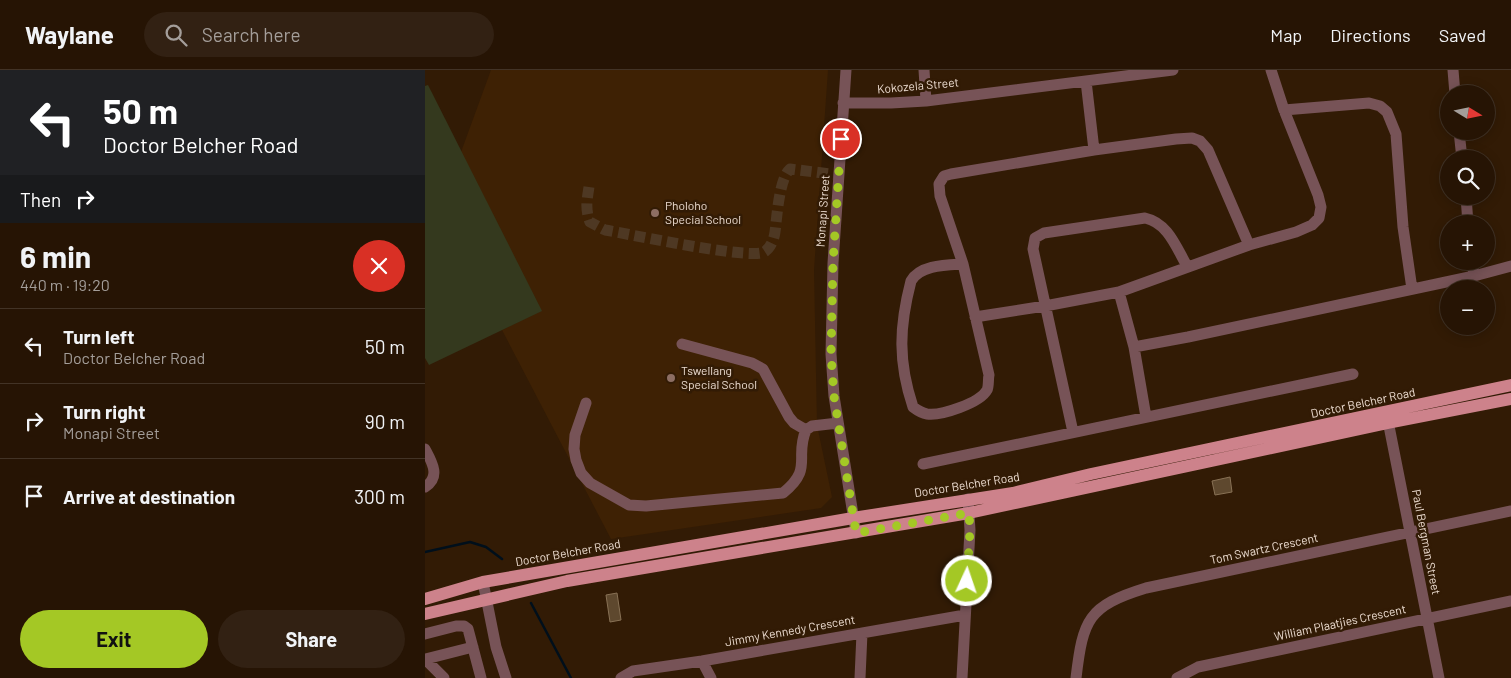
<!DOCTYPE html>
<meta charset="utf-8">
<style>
:root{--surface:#261404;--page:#322113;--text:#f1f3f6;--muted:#a49e9a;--line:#423326;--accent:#a4c825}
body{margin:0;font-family:Barlow,sans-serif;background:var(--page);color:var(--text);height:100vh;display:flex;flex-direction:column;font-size:19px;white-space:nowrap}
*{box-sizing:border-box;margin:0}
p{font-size:16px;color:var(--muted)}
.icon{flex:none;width:28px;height:28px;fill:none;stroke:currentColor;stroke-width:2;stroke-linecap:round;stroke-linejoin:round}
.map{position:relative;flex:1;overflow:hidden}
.panel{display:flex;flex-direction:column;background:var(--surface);width:425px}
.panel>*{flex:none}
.banner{background:#202124;color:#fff;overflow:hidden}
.needle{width:32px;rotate:100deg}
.tools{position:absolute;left:1015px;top:15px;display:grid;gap:10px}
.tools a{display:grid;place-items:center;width:55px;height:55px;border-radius:50%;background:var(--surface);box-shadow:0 2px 12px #0003,0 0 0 1px var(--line);font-size:25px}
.pin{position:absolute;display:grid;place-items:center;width:42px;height:42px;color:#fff;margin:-21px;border:2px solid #fff;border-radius:50%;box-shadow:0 1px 5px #0007}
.me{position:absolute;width:55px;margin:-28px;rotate:3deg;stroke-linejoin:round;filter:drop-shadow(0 0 4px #0008)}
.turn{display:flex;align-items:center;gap:18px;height:105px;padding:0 20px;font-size:22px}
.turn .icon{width:65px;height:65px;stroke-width:2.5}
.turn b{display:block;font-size:35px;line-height:42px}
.then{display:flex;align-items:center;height:48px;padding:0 20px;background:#0003;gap:10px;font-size:19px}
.round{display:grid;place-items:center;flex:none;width:52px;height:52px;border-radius:26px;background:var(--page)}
.headline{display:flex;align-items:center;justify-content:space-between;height:85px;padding:0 20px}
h1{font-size:30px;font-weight:700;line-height:38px}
.action{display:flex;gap:10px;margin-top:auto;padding:10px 20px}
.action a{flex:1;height:58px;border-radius:30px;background:var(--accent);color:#111;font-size:20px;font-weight:700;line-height:58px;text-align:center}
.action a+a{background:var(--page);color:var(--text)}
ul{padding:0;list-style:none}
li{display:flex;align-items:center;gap:15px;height:75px;padding:0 20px;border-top:1px solid var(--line)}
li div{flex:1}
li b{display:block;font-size:19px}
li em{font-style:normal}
header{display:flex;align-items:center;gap:30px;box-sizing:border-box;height:70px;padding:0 25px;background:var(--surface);border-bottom:1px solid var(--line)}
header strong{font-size:24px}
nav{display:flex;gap:28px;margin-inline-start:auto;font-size:18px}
.search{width:350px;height:45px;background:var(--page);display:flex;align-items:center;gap:12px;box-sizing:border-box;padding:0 18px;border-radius:28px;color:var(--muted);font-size:19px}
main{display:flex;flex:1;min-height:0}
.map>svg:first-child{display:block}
</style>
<header>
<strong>Waylane</strong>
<div class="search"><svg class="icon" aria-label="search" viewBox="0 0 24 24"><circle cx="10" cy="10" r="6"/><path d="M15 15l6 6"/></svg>Search here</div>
<nav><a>Map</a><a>Directions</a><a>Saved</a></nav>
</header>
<main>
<section class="panel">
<div class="banner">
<div class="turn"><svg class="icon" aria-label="left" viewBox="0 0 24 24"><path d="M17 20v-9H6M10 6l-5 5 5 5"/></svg><div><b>50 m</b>Doctor Belcher Road</div></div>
<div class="then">Then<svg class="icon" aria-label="right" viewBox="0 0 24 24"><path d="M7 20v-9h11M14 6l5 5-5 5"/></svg></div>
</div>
<div class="headline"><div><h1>6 min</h1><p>440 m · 19:20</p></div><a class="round" style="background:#d93025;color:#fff"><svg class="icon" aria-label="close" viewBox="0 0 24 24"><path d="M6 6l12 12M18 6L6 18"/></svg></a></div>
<ul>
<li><svg class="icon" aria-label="left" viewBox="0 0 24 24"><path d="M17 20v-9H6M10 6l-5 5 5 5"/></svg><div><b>Turn left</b><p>Doctor Belcher Road</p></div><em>50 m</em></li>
<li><svg class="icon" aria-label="right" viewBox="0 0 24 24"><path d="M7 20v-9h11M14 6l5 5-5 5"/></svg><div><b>Turn right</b><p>Monapi Street</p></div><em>90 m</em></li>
<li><svg class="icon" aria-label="arrive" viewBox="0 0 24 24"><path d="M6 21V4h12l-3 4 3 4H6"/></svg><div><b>Arrive at destination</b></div><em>300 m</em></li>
</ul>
<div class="action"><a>Exit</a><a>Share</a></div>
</section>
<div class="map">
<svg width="1086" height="608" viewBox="0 0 1086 608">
<rect width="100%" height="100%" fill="#321b05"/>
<path fill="#3e2104" d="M66,0H403L389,200L392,355L407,427L396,438L186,469L77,260L116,241L36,82Z"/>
<path fill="#34391e" d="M3,15L117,241L4,295L0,288V16Z"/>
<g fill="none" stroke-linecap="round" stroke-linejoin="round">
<path stroke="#000f1b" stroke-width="2.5" d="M0,482L45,472L61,477L77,489
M106,533L146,608"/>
</g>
<path fill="#5e482e" stroke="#887155" d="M805,407L807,422L790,425L787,411Z
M192,523L196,550L185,552L181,525Z"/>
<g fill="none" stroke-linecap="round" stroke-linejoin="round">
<path stroke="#4e3823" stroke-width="11" stroke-dasharray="11 5.5" stroke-linecap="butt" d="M164,117C162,130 160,139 165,152L180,160C204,164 325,190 339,182C346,178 349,169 350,162C352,147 354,109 365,99L414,105"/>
<path stroke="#775357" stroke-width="11" d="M421,0L408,193L406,284L409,326L431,463
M499,0L501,31
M1028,0L1030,24
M661,11L669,80
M418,33H466L501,31L748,0
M859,40L944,33L955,36L962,42L971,64L978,157L987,219
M1034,61L1037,89
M1041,126L1043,154
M1047,191L1049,206
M538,194C521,195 495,195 486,211C474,257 473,292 488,337C492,340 496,343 502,344C516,346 555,333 562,320C564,316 563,309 564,305L538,194L515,126L514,114L519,106L526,104L669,80L751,69L767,68L775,71L783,80L824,175
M694,222L709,277L721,347
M550,247L620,236L694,222L824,175L871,162L887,155L894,148L896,137L893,125L859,40L846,0
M257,274L327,293L338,299L364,347L369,353L381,360
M709,277L763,267L1049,206L1086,196
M161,333L150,365L149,379L151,390L156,403L165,413L204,435L221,436L358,423C389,398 369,388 381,360L387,356L413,353
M962,346L1014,608
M648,362L608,179L610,168L619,163L720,148C743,153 751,177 762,196
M0,379C7,392 16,407 0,417
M498,394L928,304
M58,512L71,577L81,608
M0,564L31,556H39L43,559L56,608
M0,589L19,608
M1,589L48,577
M277,591L286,608
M196,608L208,601L277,591L540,545
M435,608L437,563
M537,608L545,460L543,429
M651,608C658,549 663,536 721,518L1086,441
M752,608L773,597L1086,531"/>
<path stroke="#cd828b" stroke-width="12" d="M0,529L58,512L428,448L588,423L666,404L1086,315
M0,544L142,511L544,443L963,353L1086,329"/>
</g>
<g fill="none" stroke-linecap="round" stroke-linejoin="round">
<path stroke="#a4c825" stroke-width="9" stroke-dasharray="0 16.2" d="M416,69L408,193L406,284L409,326L431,463L544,443L545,460L542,511"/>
</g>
<g fill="#8d6e63" stroke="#321b05" stroke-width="2">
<circle cx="230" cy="143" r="5"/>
<circle cx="246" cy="308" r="5"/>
</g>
<g text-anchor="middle" stroke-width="5" stroke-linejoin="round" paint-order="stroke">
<g font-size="12" fill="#ecdcd0" stroke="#321b05">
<text transform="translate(493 16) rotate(-5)" y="4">Kokozela Street</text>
<text transform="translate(398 141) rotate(-86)" y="4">Monapi Street</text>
<text transform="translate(938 333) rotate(-12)" y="4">Doctor Belcher Road</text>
<text transform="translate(542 415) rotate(-9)" y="4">Doctor Belcher Road</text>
<text transform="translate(1001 472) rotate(79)" y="4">Paul Bergman Street</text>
<text transform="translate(839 479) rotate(-12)" y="4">Tom Swartz Crescent</text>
<text transform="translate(143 483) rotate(-10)" y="4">Doctor Belcher Road</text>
<text transform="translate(915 553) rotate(-12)" y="4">William Plaatjies Crescent</text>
<text transform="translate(365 561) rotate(-10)" y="4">Jimmy Kennedy Crescent</text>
</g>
<g font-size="12" fill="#ecdcd0" stroke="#321b05" text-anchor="start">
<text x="240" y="140">Pholoho<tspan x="240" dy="14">Special School</tspan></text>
<text x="256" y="305">Tswellang<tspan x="256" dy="14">Special School</tspan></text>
</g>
</g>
</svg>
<div class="tools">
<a><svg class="needle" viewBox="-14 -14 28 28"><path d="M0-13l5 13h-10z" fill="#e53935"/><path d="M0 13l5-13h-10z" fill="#a49e9a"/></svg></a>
<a><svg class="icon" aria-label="search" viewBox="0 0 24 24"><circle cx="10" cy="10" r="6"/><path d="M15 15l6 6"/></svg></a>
<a>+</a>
<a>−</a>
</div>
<div class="pin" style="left:416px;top:69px;background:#d93025"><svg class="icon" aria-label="arrive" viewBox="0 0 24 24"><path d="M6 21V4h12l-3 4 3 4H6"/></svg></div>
<svg class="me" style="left:542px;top:511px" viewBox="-20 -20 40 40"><circle r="17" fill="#a4c825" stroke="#fff" stroke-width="3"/><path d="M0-11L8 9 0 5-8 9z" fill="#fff"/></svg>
</div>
</main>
